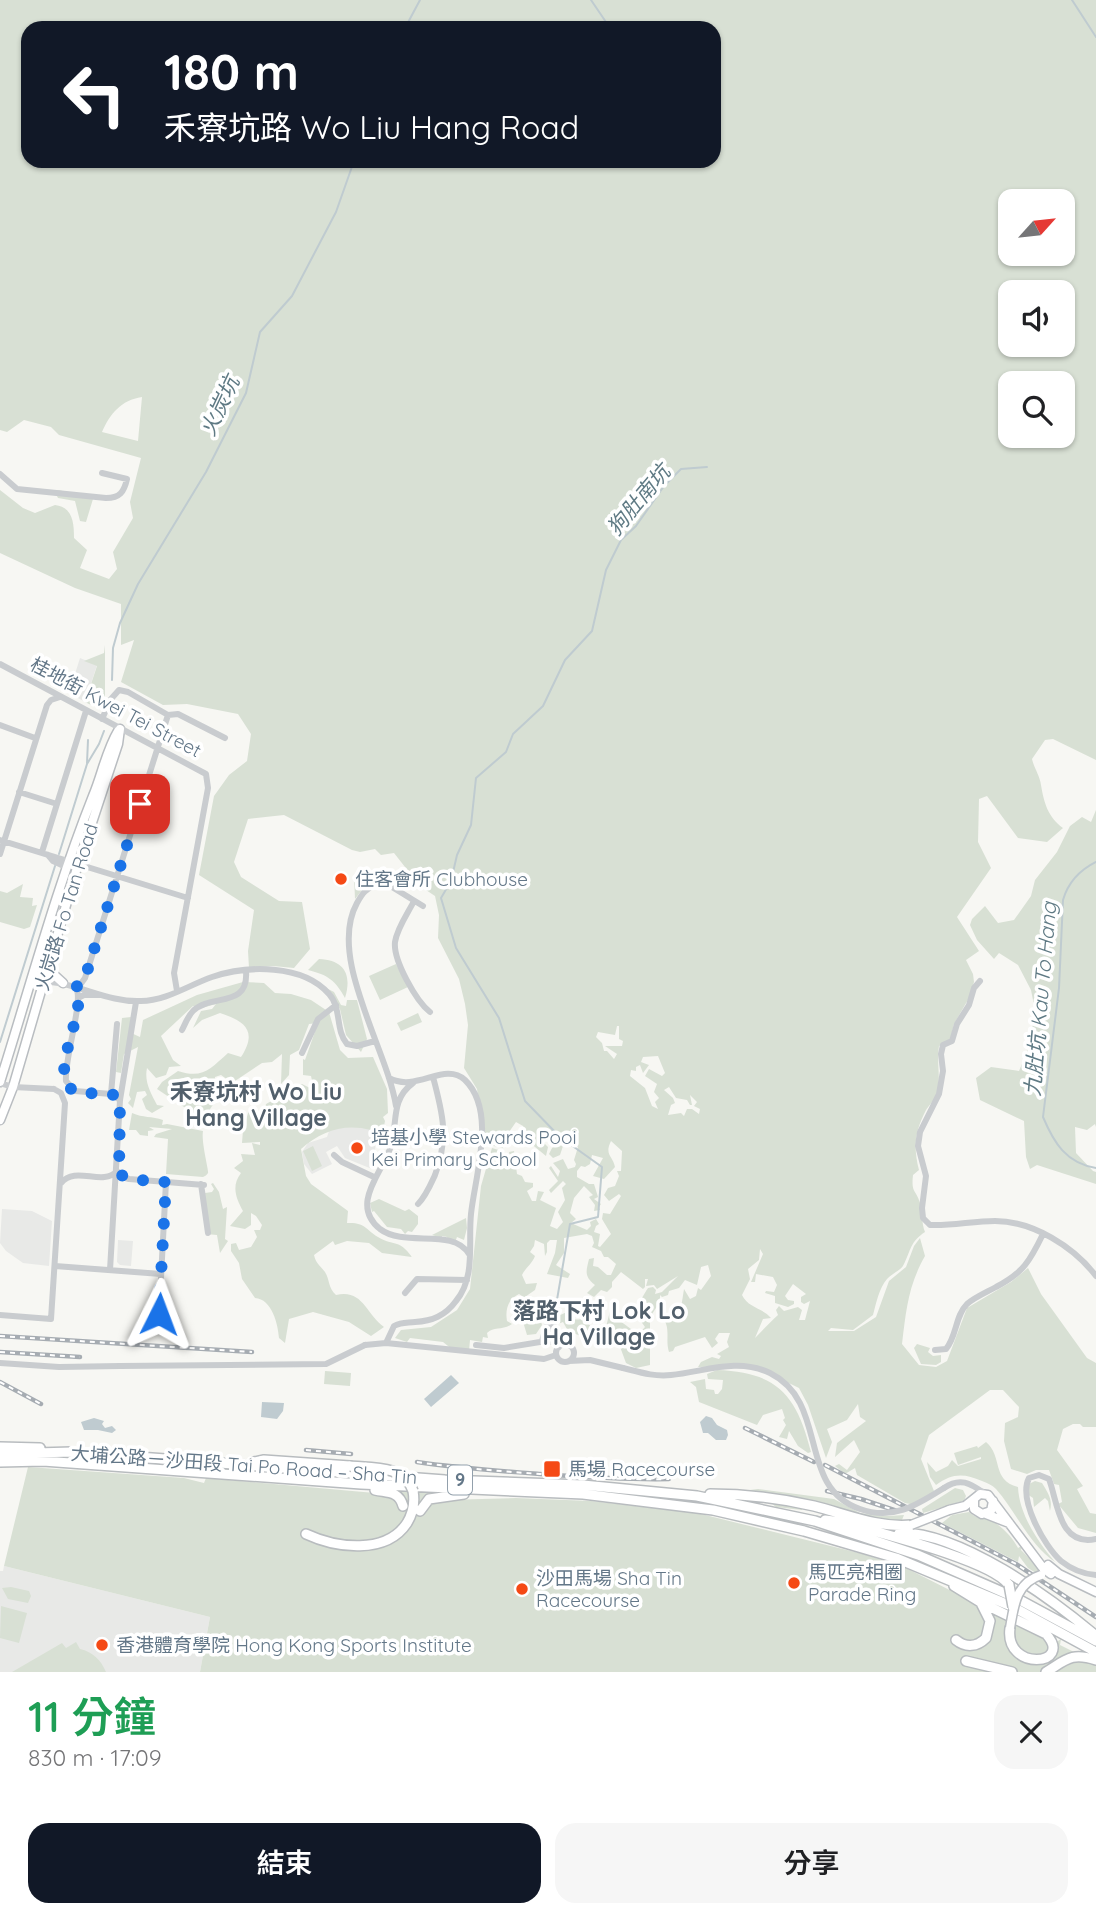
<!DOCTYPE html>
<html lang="zh-TW">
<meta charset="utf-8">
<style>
:root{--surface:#fff;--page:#f6f6f6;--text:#202124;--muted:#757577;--accent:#111827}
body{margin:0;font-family:Quicksand,"Noto Sans TC",sans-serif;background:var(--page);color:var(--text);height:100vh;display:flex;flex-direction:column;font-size:26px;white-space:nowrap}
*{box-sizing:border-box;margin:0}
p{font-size:23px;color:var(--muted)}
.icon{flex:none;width:38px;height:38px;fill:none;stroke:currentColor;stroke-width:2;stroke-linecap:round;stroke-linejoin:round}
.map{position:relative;height:1672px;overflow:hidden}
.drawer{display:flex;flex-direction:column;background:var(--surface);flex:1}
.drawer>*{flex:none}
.hud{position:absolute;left:21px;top:21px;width:700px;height:147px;border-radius:21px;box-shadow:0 2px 5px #0004;background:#111827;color:#fff;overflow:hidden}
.needle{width:46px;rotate:63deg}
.controls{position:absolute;left:998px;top:189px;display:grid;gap:14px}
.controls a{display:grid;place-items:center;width:77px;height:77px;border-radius:14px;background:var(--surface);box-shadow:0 2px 5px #0004;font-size:35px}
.pin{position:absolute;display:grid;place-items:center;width:60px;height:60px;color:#fff;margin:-30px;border-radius:14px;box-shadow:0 4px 10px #0006}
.me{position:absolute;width:77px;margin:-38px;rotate:3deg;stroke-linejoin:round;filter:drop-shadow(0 0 5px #0008)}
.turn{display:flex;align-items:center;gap:24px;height:147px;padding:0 28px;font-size:32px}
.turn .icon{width:91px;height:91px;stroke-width:2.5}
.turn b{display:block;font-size:49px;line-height:60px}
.round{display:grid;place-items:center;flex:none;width:74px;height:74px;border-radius:21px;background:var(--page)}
.overview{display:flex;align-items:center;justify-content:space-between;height:119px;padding:0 28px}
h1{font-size:42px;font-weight:600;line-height:52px;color:#1e9e55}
.action{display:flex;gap:14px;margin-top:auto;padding:14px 28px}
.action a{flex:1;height:80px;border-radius:21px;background:var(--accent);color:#fff;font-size:28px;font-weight:600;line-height:80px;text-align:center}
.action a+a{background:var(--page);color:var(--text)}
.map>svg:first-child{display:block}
</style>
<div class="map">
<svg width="1096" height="1672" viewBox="0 0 1096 1672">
<rect width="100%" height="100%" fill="#f7f7f3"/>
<path fill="#e8e9e7" d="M80,658L97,665L85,702L69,693Z
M363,1121L377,1127L375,1150L377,1161L375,1167L372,1169L345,1158L337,1146L326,1152L332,1164L312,1174L304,1164L302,1152L308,1143L327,1137L330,1128Z
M2,1209L32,1211L52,1221L49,1266L23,1263L6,1251L0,1243Z
M118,1240L133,1241L131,1266L120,1265L117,1262Z
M4,1566L210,1617L200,1672H0V1571H3Z"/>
<path fill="#d8e0d4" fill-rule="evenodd" d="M0,0H1096V760L1053,739L1045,740L1032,759C1034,768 1040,776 1041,785C1044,803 1048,817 1063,828L1047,842L1018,838L987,796L979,799L978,842L991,868L957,917L979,951L966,960L973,974L974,982L969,998L954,1024L950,1040L939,1046C936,1062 942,1079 936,1096C934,1101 929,1105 926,1110C915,1131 913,1147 919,1170L913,1175C911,1194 916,1189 920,1203C923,1212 921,1222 925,1232C910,1242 911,1250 904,1264C901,1271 892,1273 887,1279C879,1288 876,1304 873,1315L853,1330L831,1328L828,1331H854L876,1317L889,1281L906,1267L914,1246L920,1238L925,1256C908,1286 906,1311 902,1344L919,1365L936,1367L947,1361L967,1308L1011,1282L1028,1268L1041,1294L1087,1358L1096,1363V1427H1083L1080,1424H1073L1063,1429L1057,1450L1083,1486L1077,1489L1090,1513L1096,1514V1533L1078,1528L1058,1504L1062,1502L1059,1485L1054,1484L1049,1470H1036L1027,1474L1011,1469L1004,1441L1005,1423L1018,1417L1019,1407L1003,1390H990L929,1435L921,1459L934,1491L915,1505L905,1503L857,1475L855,1468L845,1474L835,1466L839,1464L847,1470L860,1452L854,1440L835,1457L837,1443L866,1421L860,1417L858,1404L847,1420L827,1429L832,1442L826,1458L808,1405L799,1388L754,1366L698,1367L701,1362L712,1357L719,1359L721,1356L717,1354L729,1347L727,1342L730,1333H719L715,1339L718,1343L712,1348L705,1337L675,1347L673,1351L669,1352C665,1340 671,1329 663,1318L681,1308L684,1289L690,1299L696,1296L698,1288L701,1290L711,1276L708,1265L701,1267L697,1285L685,1280L679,1288L669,1291L668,1295L662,1297L660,1295V1302L650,1317V1365L636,1368L626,1363L619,1344L605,1331L610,1311L614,1313L616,1318L631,1329L632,1338L636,1337L645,1327L635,1313C636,1308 644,1294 648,1288L653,1287L656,1290L655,1294L662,1292L678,1276L657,1289L654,1285L646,1286L648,1279H645V1287L643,1289L621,1272L612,1282V1287L607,1292L601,1290L594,1297L587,1293L595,1285C584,1276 586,1272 589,1259L594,1258L593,1266L598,1267L607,1275H611L616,1264L608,1257H604L601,1251L592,1247L594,1243L592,1236L587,1234L564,1238V1253L556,1265L570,1274L568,1278L547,1274L555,1253L557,1240H550L547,1243V1252L545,1256L544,1244L535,1240L534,1246L530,1252L535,1256C532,1264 526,1267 522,1275L526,1284L537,1283L535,1290L522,1299L520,1304L517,1301L522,1296L519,1294C508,1299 505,1310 507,1321L512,1324C503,1331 494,1326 487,1333L488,1338L483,1337L482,1342L470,1340L469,1351L453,1350L443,1342L410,1338L407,1342L395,1338L401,1330L431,1327L457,1310L470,1289L481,1186L492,1148L505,1152V1154L495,1153L494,1157L503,1156L511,1161L509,1152L514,1151L517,1174L522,1176L525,1182L533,1183V1187L527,1191L532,1201H536L538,1191L544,1192L540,1200L556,1208L550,1226L557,1229L563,1222L558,1212L565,1200L562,1188L566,1184L563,1181L551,1193L549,1190L558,1181L549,1168L551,1166L558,1177L560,1171L553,1163L563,1159L568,1169L575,1167L576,1164L574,1160L578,1147L575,1144L563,1146L560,1155L553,1158L549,1154L552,1148L558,1144C553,1135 549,1132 538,1132L539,1138L548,1147L546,1156L529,1142L533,1137L531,1132L522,1136L523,1126L516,1122L509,1132L518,1133L504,1142L503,1148L489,1145L484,1139L477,1089L464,1068L468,1025L465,1004L459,979L438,938L439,915L435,896L420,886L394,853L381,855L375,849L360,852L352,850L284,815L248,819L234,862L241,877L279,901L302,902L310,949L294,968L273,966L249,968L248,951L254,910L199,875L214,796L229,775L247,761L251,734L238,714L187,704L163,705L121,682L134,640L121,645V604L75,588L0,553V490L23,508L35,513L55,505C73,507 74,523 74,538L87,550L80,568L109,579L117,569L113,552L133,518L130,502L141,458L59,435L51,427L24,420L7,432L0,430ZM28,28H714V161H28ZM1010,201H1062V254H1010ZM1010,292H1062V345H1010ZM1010,383H1062V436H1010ZM142,397L138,441L102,432C110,414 121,400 142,397ZM617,1026H619V1039L623,1041L622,1046H605L617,1054L614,1059L607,1051H604L602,1043L596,1037L598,1032L615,1035ZM658,1056L665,1073L662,1076L649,1069L645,1076L657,1084L654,1092L659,1098L655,1102L658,1109L652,1106L645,1088L630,1076L631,1070L636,1071V1067L640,1065L643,1073L649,1065L641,1062L643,1057ZM669,1087L676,1098L687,1100L690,1105H692L690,1095L697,1102L694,1106L700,1109L699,1114L692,1109H687L684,1116L681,1113L668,1115L671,1105L675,1103L673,1098L664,1090ZM611,1141L622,1151L621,1171H617L619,1176L615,1186L608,1188L604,1195L609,1201L619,1194L621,1196L610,1214L603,1213L602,1219L611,1234L600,1247L598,1246L600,1234L594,1232L596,1226L599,1224L596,1219L590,1222L591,1226L587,1230L571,1223L576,1219L570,1213L574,1198L584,1186L593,1195L589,1197L595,1205L594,1211L600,1210L599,1207L601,1204L594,1199L598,1197L594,1184H589L577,1177V1171L581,1166L585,1167L590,1164L592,1155L603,1158L593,1176L604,1179L615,1167C613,1156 604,1155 611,1141ZM760,1249L763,1254L751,1282H755L756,1274L773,1277L777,1285L774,1292L766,1291L765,1293L775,1296V1303L788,1307L794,1304V1301L788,1300L785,1296L793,1284L806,1294L801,1297V1302L804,1304L810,1301L805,1320H799L802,1310L798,1307L784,1311L779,1306L776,1310L778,1315C770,1322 762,1331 755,1338L763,1319L771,1318C763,1308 748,1308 742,1295L750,1279L748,1269L759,1260Z
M54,490C68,490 79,498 93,499L86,522L80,521L75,501L58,498Z
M105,645V696L99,709L85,702L97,666L84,661L104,653Z
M1096,810V1127L1095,1124L1087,1130L1075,1127L1076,1153L1093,1171L1096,1172V1184L1037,1165L1030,1169L1026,1157L1024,1121L980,1100L976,1078L991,1067L1019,1071L1029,1047L1035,1010L1031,990L1018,965L999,953L994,959L977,940L970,925L972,919L985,906L998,923L1014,920L1031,896L1035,880L1057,852L1070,826L1082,817L1091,822Z
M361,874L368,880L374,881L365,886L355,899L354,875Z
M23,884L20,897L33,898L32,906L37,905L30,927L24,929L0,922V891L7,893Z
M319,959C345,960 352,975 345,998C335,980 328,975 308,970Z
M396,964L408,987L380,1000L369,976Z
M243,982L264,983L275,993L291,994L311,1000L329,1012L340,1050L348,1058L373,1057L387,1089L388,1113L383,1117L385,1121L380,1147L372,1145L371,1130C344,1123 321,1131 301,1149L306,1176L311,1184L348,1211L347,1223C365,1222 365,1229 378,1237C395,1247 398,1238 412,1257L382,1253L369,1243L347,1241L335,1245L333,1241L314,1255C316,1264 320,1265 325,1272C330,1280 328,1288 336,1295C363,1289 365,1313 384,1327L371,1336L349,1322L313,1312L289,1319L285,1343L279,1338C278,1324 272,1299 255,1298L242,1279L239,1263L231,1251V1244L236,1243L239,1250L251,1247L257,1237L254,1230H260L262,1225L256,1216L251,1213V1225L245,1229L230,1226L243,1211C236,1198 231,1186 241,1173L234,1168L243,1161L241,1154L255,1155L252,1143L260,1145V1142L242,1143L243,1130L249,1110L264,1114L266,1104L275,1099L282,1101L284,1096L296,1099L301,1091L290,1090V1087L302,1084L314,1090L311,1076L303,1075V1059L305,1060L318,1023L309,1024L299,1050L290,1055L289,1075L281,1084L282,1054L272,1062L262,1063L232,1083L221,1075L215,1077L214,1103L201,1123L186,1118L187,1109L157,1089L162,1082L178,1071C203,1079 210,1069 228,1053L241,1057C258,1031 245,1021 220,1013L202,1020L193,1028L201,1011L212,1009L216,1004L202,1008L193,1006L161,1036L173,1060L181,1066L169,1067L166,1075L156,1078L147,1068C144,1082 151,1093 157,1105L164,1106L152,1113L146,1109L142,1099L147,1095L145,1091L137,1092L133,1108L128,1103L131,1099L129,1095L138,1047L124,1054L121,1073L116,1072L122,1018L131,1017L129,1032L140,1037L143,1020L197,995Z
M326,988L334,992L341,1005L346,1006L347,1000H357L367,1039L361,1052L346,1035L340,1009Z
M418,1013L422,1022L401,1031L397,1023Z
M132,1113C143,1118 152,1116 163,1120L162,1125L167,1124L203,1131C201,1142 209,1171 208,1173C207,1175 205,1176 203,1177L166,1174L168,1139L154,1137L156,1134L172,1129L149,1127L154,1130L148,1131V1136L140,1135L136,1130H129Z
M313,1146L322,1166L312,1171L303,1151Z
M213,1183L219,1192L223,1209L227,1207L225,1239L228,1241L220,1253L217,1235L206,1234L205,1193L212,1192L214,1189L211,1184Z
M379,1199L405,1211L409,1209L418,1216V1224L412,1232L408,1231L405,1234L401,1229L387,1227L374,1211L372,1212L370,1203Z
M466,1218L467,1228L464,1240L457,1237L454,1245L449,1243L447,1237L442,1236V1238L432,1235Z
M558,1301L560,1313L558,1316L567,1312C571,1320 576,1321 584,1318L596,1333L595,1336L588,1333L586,1338L568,1331L563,1322L558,1324L554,1318L546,1313L549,1302Z
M530,1310L539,1314L542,1325L536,1334L527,1335L521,1315Z
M917,1344L930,1348L928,1352L933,1356L941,1355V1362L936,1365L921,1364L914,1348Z
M717,1370C778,1372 797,1396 811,1452L808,1453L798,1446L789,1431L787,1439L779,1437L786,1425L783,1420L785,1418L782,1409L763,1415L757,1425L699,1402L696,1387L690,1382L705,1379L706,1389L714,1390L715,1394H718L722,1389L723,1380L708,1379L707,1374Z
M325,1371L351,1373L350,1386L324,1384Z
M986,1442C1003,1456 991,1480 1018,1487C1019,1514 1038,1542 1055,1562C1028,1543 1017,1513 996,1489C992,1485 987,1483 982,1481C964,1473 952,1473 936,1485L930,1477L927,1462L936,1472L948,1466L952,1460L958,1466L981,1459V1457L958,1465L954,1453L977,1446L978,1448Z
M28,1467L184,1478L204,1483L206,1478L386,1494L387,1490L444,1493V1500L516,1498L591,1501L697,1513L863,1554L906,1568L1055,1643L1061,1639L1060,1645L1096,1663V1672H200L210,1617L4,1566Z
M1035,1481L1042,1483C1048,1493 1053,1499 1050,1511L1048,1501L1045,1498L1034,1507L1033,1498L1027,1494V1485Z
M955,1488L963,1490L966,1496L964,1501L923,1513L922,1509Z
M758,1489L834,1499L860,1513L889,1516L904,1515L902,1520L880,1521L802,1504V1510L776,1507L770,1502L741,1491Z
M969,1512C979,1520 980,1517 990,1520C1001,1525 1013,1538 1018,1548L1023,1545L1021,1550L1038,1567L1039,1575L1028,1568L1019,1556L1018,1562L942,1523L952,1515Z
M11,1587L29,1591L31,1596L28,1603L8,1599L2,1588Z
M1,1606L27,1613L19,1643L0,1638Z
M76,1642L80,1649C93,1652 101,1660 106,1672H12L62,1643L66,1648Z"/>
<path fill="#bfcbd0" d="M451,1375L459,1383L431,1407L424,1399Z
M262,1402L284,1403L283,1411L277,1419L261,1417Z
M706,1416L712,1418L717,1425L727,1430L728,1435L726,1440H716L708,1433H703L700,1422Z
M94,1418L104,1421L102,1424L105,1428L112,1426L116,1430L112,1433L98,1430H84L81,1422Z"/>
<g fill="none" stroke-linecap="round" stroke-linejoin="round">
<path stroke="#bfcbd0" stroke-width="2" d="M591,0L608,25
M1072,0L1096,37
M405,28L420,0
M112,680L113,648L120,623L138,584L206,472L246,393L260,332L292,296L336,212L354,161
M87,763L88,740
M59,854L87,764L99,744L104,731
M1096,862C1080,870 1068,883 1063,900L1059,988L1043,1117C1054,1143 1066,1163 1096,1168
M0,1042L55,866
M553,1323L570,1224L598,1217L602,1167L560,1137L525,1101L499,1018L456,948L441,898L451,881L457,855L471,825L476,778L506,752L513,734L543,706L565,660L592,631L606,570L621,540L636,526L664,486L681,469L707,467
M550,1340L552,1328"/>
<defs>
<path id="major" d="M49,965L52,973L63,983
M0,1082C30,987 56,889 93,796C102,775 106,751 118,731
M0,1120L13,1087L76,871L118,744L120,729
M974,1500V1509L982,1514L991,1511L993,1501
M949,1510L965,1506L980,1494L988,1495L1043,1568L1051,1574
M986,1514L1009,1523
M1048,1565L1059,1574L1096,1592"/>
<path id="highway" d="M0,1447L40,1448
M0,1454L72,1452L445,1480L583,1485L697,1496L815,1521L918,1555L1016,1598L1096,1641
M0,1462L43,1461L361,1484L583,1494L713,1510L804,1531L896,1558L1011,1606L1096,1652
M254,1462L264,1460L350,1466
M375,1490C388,1493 399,1491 403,1506
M710,1494C745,1494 779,1498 814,1506C846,1514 877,1528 911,1525
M420,1511L429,1499L464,1494
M825,1520L841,1522C876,1532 991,1560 1009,1585
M899,1533C959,1531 1051,1598 1096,1636
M306,1534C336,1548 386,1555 407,1523C413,1513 415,1502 413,1491
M954,1586L980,1602L1046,1634C1075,1666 1004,1672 1010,1628
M956,1640C966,1648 977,1647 986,1638L990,1621L981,1603
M966,1661L1012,1672
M1046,1672C1066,1660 1071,1652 1096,1660"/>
</defs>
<use href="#major" stroke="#b9bdc1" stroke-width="11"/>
<use href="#highway" stroke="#b8bcbf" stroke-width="12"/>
<path stroke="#c9cccf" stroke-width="6" d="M0,474L17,489L106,498C120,498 124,492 127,479L102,473
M0,664L206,774L208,788L174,973L177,991
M168,715L178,714L225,738
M0,725L35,738
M19,792L57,804
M0,840L188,898
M42,852L86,711
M0,854L47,705L51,700L60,697
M48,855L53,861L66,867
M414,901C408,913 397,928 395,942C393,960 416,1001 430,1012
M980,981L974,988L969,1005L957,1024L952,1041L943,1045L941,1054L943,1071L939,1094L920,1132L918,1146L926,1176L922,1208L923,1218L930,1225C952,1226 973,1221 995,1221C1033,1221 1074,1247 1096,1276
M31,982C70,977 103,1003 141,1001C166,1001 189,985 212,977C247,965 303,964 329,994C342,1008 335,1030 347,1044L357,1046L375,1041
M75,987L80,985L85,978L168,715L128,692L119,690L111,699L102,719
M76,988C84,1000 64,1059 66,1081L75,1091L111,1094L120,1100
M80,997L84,995H101
M182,1030C185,1024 188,1016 193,1011C211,993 249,1009 246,971
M302,1053L318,1019L336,1005
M0,1083L13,1087L54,1089
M413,1083C390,1100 398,1123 391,1146C383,1172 349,1204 380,1229C405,1248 453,1227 469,1254
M111,1094L117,1024
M396,1106C387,1048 327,957 357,903C362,894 366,888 376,885L392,887L423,906
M334,1155L342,1162L374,1177
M117,1171L122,1177L129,1179L204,1185
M61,1183C76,1165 102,1187 117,1171
M201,1184L208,1233
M418,1204C426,1196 430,1186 435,1175C449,1138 443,1114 433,1077
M55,1266L161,1274
M110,1270L120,1100L136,1002
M405,1293L417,1279L467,1280
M0,1315L51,1319L65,1103L61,1093L54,1089
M159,1316L166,1182
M542,1341L546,1327L554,1326
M386,1343L394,1326C401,1322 407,1323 415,1322C432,1321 445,1316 456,1301C476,1277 468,1243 471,1214C475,1176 497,1111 465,1080C444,1061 417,1093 389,1078
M556 1353a9 9 0 1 1 18 0a9 9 0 1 1-18 0Z
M365,1345L386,1343L544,1359L556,1355
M476,1345L504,1348L546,1341L553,1342L559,1347
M935,1350L946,1349C957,1336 955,1316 967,1304C975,1297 987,1292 996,1287C1023,1273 1030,1261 1043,1234
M569,1361L590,1360L623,1368
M0,1363L59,1367L120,1366
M944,1488C960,1477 970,1483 984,1493
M1096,1539C1059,1547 1058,1503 1049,1479L1039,1475L1029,1478C1018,1499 1044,1546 1061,1561C1071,1569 1083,1574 1096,1575"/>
<use href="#major" stroke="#fff" stroke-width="8"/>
<use href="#highway" stroke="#fff" stroke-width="9"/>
<defs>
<path id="rail" d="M0,1336L252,1352
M0,1352L80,1357
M0,1382L41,1404
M745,1428L814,1462
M306,1450L351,1454
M417,1462C457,1468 499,1471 540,1474C583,1477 626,1480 669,1479
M825,1465L1016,1564L1096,1617
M827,1491L861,1499L897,1511"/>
</defs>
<use href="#rail" stroke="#a6acb2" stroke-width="4.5"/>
<use href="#rail" stroke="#fff" stroke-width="2" stroke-dasharray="5" stroke-linecap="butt"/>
<defs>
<path id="major-bridge" d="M911,1525L949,1510
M1010,1628C1014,1605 1016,1583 1041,1575"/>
<path id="highway-bridge" d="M350,1466C373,1468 404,1465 413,1491
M1009,1585L1013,1607"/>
</defs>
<use href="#major-bridge" stroke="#b9bdc1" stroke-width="11" stroke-linecap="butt"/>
<use href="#highway-bridge" stroke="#b8bcbf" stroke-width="12" stroke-linecap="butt"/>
<path stroke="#c9cccf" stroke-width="6" d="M120,1366L326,1364L365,1345
M623,1368C639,1372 654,1377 671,1375C704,1372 737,1357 770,1373C830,1403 796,1487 860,1509C893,1521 917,1505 944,1488"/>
<use href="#major-bridge" stroke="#fff" stroke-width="8"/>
<use href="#highway-bridge" stroke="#fff" stroke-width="9"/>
</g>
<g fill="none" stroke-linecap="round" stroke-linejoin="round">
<path stroke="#1a73e8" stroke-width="12" stroke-dasharray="0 21.6" d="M140,804L85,978L80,985L75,987C90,1005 51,1067 69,1087C82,1101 108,1085 120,1100L119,1174L129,1179L166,1182L159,1314"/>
</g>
<g fill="#f54915" stroke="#fff" stroke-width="2.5">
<circle cx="341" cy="879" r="7"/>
<circle cx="357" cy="1148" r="7"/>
<rect x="543" y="1460" width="18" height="18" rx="3.5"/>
<circle cx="794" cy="1583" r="7"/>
<circle cx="522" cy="1589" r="7"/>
<circle cx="102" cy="1645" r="7"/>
</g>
<g text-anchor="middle" stroke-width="7" stroke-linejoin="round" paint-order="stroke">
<rect fill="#fff" stroke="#92a0ac" stroke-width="2" x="448" y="1465.5" width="24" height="29" rx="5"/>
<g font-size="18" font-weight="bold" fill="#637788">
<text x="460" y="1486">9</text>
</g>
<g font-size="19" fill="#637788" stroke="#fff">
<text transform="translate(116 707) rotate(28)" y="7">桂地街 Kwei Tei Street</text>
<text transform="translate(66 907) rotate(-73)" y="7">火炭路 Fo Tan Road</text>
<text transform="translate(244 1465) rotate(4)" y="7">大埔公路－沙田段 Tai Po Road – Sha Tin</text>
</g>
<g font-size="19" fill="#637788" stroke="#fff" text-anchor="start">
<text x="355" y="886">住客會所 Clubhouse</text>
<text x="371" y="1144">培基小學 Stewards Pooi<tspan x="371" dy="22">Kei Primary School</tspan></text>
<text x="568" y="1476">馬場 Racecourse</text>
<text x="808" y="1579">馬匹亮相圈<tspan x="808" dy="22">Parade Ring</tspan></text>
<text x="536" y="1585">沙田馬場 Sha Tin<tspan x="536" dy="22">Racecourse</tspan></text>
<text x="116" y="1652">香港體育學院 Hong Kong Sports Institute</text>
</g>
<g font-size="21" font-style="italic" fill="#5f7a84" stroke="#fff">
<text transform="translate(220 406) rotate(-65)" y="7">火炭坑</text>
<text transform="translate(639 500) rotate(-50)" y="7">狗肚南坑</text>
<text transform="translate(1041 999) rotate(-85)" y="7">九肚坑 Kau To Hang</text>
</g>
<g font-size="23" font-weight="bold" fill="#52606c" stroke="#fff">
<text x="256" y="1100">禾寮坑村 Wo Liu<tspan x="256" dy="26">Hang Village</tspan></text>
<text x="599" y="1319">落路下村 Lok Lo<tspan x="599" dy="26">Ha Village</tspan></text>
</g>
</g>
</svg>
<div class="controls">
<a><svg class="needle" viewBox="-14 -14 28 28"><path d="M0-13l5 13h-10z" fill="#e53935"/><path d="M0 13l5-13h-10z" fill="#757577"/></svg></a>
<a><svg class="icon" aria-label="sound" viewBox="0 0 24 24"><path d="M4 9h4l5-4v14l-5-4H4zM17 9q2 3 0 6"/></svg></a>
<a><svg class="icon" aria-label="search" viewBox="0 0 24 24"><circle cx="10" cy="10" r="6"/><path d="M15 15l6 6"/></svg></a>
</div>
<div class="pin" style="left:140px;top:804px;background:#d93025"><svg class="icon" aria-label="arrive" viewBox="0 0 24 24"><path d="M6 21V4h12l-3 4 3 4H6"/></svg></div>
<svg class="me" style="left:159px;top:1314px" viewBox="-20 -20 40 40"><path d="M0-17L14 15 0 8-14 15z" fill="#1a73e8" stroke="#fff" stroke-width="4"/></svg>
<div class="hud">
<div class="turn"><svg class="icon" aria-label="left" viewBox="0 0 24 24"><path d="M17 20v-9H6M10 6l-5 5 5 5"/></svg><div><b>180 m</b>禾寮坑路 Wo Liu Hang Road</div></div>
</div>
</div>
<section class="drawer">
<div class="overview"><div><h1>11 分鐘</h1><p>830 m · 17:09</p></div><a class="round"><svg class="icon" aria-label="close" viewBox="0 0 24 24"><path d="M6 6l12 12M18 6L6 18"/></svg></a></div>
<div class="action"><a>結束</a><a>分享</a></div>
</section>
